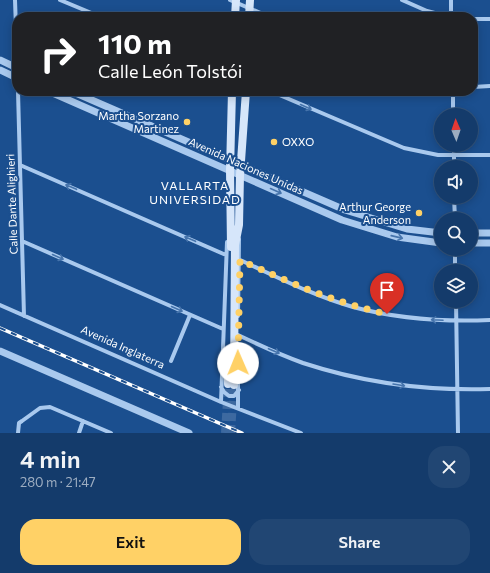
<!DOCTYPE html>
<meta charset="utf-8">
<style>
:root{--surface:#143b6b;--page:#214673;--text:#f1f3f6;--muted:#9dadc1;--line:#33557e;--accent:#ffd166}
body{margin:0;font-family:Commissioner,sans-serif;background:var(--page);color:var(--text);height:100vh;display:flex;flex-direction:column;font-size:15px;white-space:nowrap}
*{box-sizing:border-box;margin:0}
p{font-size:13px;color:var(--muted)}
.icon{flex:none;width:22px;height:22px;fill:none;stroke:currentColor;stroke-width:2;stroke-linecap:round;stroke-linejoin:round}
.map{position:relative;height:433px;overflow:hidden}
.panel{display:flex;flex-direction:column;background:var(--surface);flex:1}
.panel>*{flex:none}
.guide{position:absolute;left:12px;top:12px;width:466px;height:84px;border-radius:16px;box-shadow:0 2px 10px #0003,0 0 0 1px var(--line);background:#202124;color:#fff;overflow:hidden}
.needle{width:26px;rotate:358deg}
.buttons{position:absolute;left:434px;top:108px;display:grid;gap:8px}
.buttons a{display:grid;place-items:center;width:44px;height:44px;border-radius:50%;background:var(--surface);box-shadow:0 2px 10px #0003,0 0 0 1px var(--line);font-size:20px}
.pin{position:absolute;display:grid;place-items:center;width:34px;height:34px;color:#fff;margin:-41px -17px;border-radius:50% 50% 50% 0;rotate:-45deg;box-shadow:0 0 4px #0007}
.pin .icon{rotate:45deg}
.me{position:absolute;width:44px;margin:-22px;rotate:359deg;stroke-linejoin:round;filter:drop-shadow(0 0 3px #0008)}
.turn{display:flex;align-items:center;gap:14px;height:84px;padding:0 20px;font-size:18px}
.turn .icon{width:52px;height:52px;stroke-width:2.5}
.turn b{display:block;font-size:28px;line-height:34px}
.round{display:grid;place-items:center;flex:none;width:42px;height:42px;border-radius:16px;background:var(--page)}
.headline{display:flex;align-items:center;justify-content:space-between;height:68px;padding:0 20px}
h1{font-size:24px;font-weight:600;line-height:30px}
.action{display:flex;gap:8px;margin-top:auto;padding:8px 20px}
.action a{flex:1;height:46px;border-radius:16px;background:var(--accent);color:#111;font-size:16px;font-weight:600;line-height:46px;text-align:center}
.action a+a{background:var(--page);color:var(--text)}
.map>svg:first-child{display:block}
</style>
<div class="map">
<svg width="490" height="433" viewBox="0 0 490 433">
<rect width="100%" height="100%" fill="#1b4f8f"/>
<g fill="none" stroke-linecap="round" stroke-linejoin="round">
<path stroke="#3d69a0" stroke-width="8" stroke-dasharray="8 4" stroke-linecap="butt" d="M225,433L228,384
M231,433L234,385"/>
<path stroke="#a9c9ee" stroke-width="4" d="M15,0L17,57
M60,0L101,17
M230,0L270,17
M402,0L427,11L450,17
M451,0V17
M473,19H490
M473,87L490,86
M18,91L24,316
M270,91L404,148L438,155H490
M453,91V115
M454,145V167
M20,165L226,255
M454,197L455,219
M22,241L223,329
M455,249V271
M240,260C277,277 314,296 353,307C398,319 444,322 490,320
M456,301L458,433
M0,305L221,402L301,433
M238,316L239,239
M238,335C259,345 281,355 303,363C364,383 426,391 490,389
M238,349V408
M171,361L190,315
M221,387L224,392L229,396H234L239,390
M221,402L227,242
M18,433L19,423L22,421L40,408L50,407L111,433
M79,433L83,421"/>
<path stroke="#a9c9ee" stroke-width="7" d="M0,60L17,68
M0,70L17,78
M48,91L342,220L397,237L441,243
M71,91L345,210L407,229L441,233
M471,233H490
M471,243H490
M0,351L189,433"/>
<path stroke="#d6e6fa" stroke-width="8" d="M235,17L236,0
M249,17L250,0
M231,247L230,171L232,91
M228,384V358
M234,385L235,245L239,225L240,175L246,91"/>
<defs>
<path id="rail" d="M0,328L242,433"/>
</defs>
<use href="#rail" stroke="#fff" stroke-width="3.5"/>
<use href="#rail" stroke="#1b4f8f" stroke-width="2" stroke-dasharray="6" stroke-linecap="butt"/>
</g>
<defs><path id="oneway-shaft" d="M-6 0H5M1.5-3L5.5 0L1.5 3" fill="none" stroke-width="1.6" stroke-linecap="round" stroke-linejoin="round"/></defs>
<g stroke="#4674ac">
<use href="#oneway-shaft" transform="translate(306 107) rotate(24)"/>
<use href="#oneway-shaft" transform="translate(71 187) rotate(-157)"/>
<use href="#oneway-shaft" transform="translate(276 191) rotate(24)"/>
<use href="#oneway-shaft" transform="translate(397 237) rotate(13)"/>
<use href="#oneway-shaft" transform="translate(190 239) rotate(-157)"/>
<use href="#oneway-shaft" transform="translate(58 257) rotate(24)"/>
<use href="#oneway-shaft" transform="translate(177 309) rotate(24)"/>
<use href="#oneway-shaft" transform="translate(437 320) rotate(-177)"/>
<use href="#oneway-shaft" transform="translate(274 351) rotate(23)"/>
<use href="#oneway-shaft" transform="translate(399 385) rotate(9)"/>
</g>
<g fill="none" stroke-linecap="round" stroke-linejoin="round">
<path stroke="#ffd166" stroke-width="7" stroke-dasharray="0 12.6" d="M238,363L240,260C291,283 333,302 387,314"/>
</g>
<g fill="#ffd166" stroke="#1b4f8f" stroke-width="1.5">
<circle cx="187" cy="122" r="4"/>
<circle cx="274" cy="142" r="4"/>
<circle cx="419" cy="213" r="4"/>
</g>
<g text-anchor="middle" stroke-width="4" stroke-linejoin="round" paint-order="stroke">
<g font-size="11" fill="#fff" stroke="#1b4f8f" text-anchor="end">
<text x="179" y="120">Martha Sorzano<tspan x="179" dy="13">Martinez</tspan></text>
<text x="282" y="146" text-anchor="start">OXXO</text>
<text x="411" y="211">Arthur George<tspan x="411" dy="13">Anderson</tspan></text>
</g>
<g font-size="11" fill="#fff" stroke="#1b4f8f">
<text transform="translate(246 166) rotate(24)" y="4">Avenida Naciones Unidas</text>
<text transform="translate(12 204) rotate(-92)" y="4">Calle Dante Alighieri</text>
<text transform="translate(123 347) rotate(24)" y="4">Avenida Inglaterra</text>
</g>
<g font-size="12" letter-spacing="1" fill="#fff" stroke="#1b4f8f">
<text x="195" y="190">VALLARTA<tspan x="195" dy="14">UNIVERSIDAD</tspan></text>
</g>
</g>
</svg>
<div class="buttons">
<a><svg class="needle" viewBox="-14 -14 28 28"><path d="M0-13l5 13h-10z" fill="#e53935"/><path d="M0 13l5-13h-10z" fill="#9dadc1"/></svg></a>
<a><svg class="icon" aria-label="sound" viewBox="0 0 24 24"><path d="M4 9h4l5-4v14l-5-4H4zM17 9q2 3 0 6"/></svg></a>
<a><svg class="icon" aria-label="search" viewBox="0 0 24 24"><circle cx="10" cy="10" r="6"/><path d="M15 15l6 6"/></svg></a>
<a><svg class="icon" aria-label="layers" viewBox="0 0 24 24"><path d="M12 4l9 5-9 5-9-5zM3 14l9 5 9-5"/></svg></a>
</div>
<div class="pin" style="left:387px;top:314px;background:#d93025"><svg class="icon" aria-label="arrive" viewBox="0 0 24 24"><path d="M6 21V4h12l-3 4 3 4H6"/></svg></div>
<svg class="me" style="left:238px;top:363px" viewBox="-20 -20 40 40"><circle r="19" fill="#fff"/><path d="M0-13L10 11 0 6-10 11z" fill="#ffd166"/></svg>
<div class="guide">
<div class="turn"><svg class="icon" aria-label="right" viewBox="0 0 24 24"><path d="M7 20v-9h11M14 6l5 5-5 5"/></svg><div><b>110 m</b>Calle León Tolstói</div></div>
</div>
</div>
<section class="panel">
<div class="headline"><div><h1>4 min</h1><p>280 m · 21:47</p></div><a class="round"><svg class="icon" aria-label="close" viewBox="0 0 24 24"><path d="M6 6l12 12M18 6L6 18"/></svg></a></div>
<div class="action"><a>Exit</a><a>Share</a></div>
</section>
